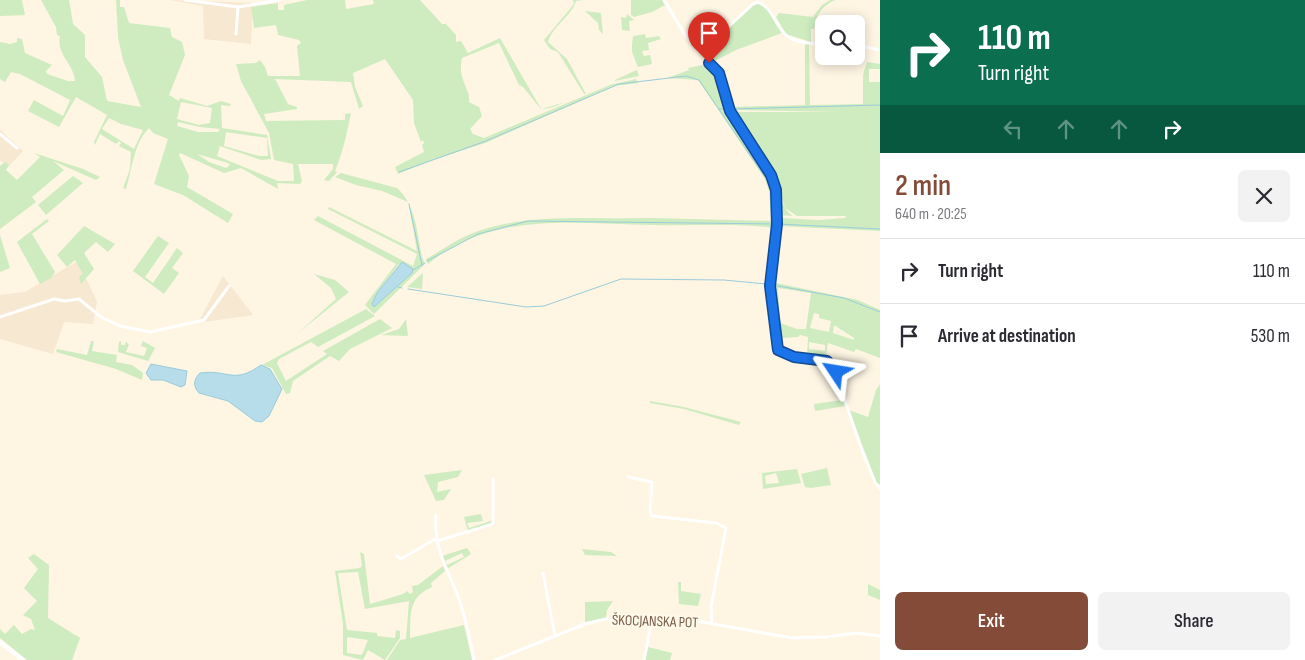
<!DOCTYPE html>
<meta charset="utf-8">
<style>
:root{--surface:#fff;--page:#f2f2f3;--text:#2b2b33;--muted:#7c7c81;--line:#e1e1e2;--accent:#844c38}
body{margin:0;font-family:"Sofia Sans Condensed",sans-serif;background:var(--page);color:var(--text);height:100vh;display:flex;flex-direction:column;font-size:19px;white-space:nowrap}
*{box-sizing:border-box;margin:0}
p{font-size:16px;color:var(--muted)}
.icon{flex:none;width:28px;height:28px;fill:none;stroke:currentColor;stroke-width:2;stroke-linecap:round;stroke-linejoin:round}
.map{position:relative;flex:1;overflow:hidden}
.panel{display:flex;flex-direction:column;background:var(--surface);width:425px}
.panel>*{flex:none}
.banner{background:#0b6e4f;color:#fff;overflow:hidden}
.buttons{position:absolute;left:815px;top:15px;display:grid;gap:10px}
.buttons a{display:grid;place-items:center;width:50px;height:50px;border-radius:8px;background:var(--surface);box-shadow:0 2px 12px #0003;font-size:25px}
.pin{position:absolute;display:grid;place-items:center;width:42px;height:42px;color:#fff;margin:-51px -21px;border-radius:50% 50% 50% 0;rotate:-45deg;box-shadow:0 0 5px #0007}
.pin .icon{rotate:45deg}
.me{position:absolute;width:55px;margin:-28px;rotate:303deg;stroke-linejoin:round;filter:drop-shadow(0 0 4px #0008)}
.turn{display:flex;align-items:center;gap:18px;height:105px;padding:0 15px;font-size:22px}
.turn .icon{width:65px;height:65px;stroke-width:2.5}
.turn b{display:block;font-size:35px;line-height:42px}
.lanes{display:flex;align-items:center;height:48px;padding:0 15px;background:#0003;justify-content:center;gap:25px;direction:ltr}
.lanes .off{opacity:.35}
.round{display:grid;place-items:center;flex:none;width:52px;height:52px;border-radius:8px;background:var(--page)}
.summary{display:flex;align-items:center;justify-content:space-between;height:85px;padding:0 15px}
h1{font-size:30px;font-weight:600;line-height:38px;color:var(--accent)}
.cta{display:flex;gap:10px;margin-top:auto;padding:10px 15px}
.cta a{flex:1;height:58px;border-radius:8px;background:var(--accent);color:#fff;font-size:20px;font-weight:600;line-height:58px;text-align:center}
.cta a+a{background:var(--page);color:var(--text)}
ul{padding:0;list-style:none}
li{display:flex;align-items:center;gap:15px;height:65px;padding:0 15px;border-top:1px solid var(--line)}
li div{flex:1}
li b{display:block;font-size:19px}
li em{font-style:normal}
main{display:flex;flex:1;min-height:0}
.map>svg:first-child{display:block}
</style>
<main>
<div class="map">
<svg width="880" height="660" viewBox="0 0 880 660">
<rect width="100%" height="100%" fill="#fef5e3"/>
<path fill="#f6e8d1" d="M170,0L253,3L251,44L204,39L203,6Z
M0,130L23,151L9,166L0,160Z
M78,261L97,302L93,324L64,322L53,354L0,339V295L25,292Z
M223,276L253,315L204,322L200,319Z"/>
<path fill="#ceecc0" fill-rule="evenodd" d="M0,0H22L25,15L0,16Z
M41,0H69L73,24L85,35V57L102,77L107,101L141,107L123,60L118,37L116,0H120V7H124L129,23L170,28L172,37L182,42L185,55L169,95L179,101L180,98L207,106L221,101L231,104L230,106L221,105L222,128L267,135L271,159L261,160L220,146L217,156L278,181H294L293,164L274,160L269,133L241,81L236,64L256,63L260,60L265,67L268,76H300L297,46L301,43L299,40L278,35L276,25L254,28L251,7L278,3V10H284V5L307,0H345L346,9L374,4L373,0H420L442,24H446L456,35V42L461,41L468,53L500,38L540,107L542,109L565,102C557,105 548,111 540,108L523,87L519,85L499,43L462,58C457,81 471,89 469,102L479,107L482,116L470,129L473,134L484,138L610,85L636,79L638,83L614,86L485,143L430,161L398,174L395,167L424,152L422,145L424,143L423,140L421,142L414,123L413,100L385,59L353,73L355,87L363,106L359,109L351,82L275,79L288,104L297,107V109L264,114L266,121L345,120V114L351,113C347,133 343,152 335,171L337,172L329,181L324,180L333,169V164H298L302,181L300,184L277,183L278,189L241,168L224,173L180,153L179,155L189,176L187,187L233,214L228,223L183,195L154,184L168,139L153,133L149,128C134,143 132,169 126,189L123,188L130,169L131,152L119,146L121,143L119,141L116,144L100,134L95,145L94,142L107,115L76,97L59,127L28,111L34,100L63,116L70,100L20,74L11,72L5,82L0,79V42L10,44L17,42V38L22,39L25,53L52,65L46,71L47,74L68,81H75C74,63 56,55 60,36L57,35L56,27ZM181,102L212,108L210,123L199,125L177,119ZM109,118L121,124L143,130L134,149L102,129ZM178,122L200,127L220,129L218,132H198L177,126ZM226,132L267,138L268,156H259L224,146ZM197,154L228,163L230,165L226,168L209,162Z
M573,0H583L576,1C571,17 553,25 548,42L567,59L586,94H584L558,52L550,49L544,40L574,4Z
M631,0H662L665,5L652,12L634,17L631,15Z
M830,0H835C821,7 817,14 814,29H811V42L786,34L776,17L779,13L813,17L822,5Z
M758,3L767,9L782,33L736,50L713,62L704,55V52L754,4Z
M585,11L601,13L603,34L599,30L598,23Z
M627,14L634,20L629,21L630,31L622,30L621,17L626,18Z
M645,34L646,38L659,36L661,39L648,43L649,50L642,51L644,56L650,55L652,64L638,67C631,49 631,54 633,36Z
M805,43L809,44L810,105L863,104V75L867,62L880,64V69H869V82H880V231L779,226V219L782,218L819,220L845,218L846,216H797L785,208L773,168L748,128L734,112H837L736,110L729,107L805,105Z
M707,64C721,71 724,105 732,119C748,146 774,169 775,202C776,208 776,213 774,217L771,218L769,191L765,179L698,80L667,78L689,70L688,68Z
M637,70L639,76L614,81L617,79Z
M731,111C749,128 765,153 775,175C782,191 778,206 793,216L778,215L772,175Z
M34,153L83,169L100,177L96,180L53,161L64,170L32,197L36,202L0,229V166L5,162L9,165L6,170L17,180L40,157Z
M341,173L397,188C416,205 417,233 422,257L425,264L374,314L365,305L396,264L314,220L318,216L413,266L417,254L328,209L329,207L417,251L409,205L408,202L382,191L356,185L335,177ZM399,264L412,273L374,307L377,293Z
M73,176L83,183L46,215L38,205Z
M648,218L776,221V228C736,223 694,226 654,225C577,224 493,210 428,264L426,259C441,251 457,239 473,233C529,212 589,220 648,218Z
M47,219L49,221L32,234L55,272L51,278L40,284L17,242Z
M84,226L115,244L108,252L96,242L84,253L94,269L81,284L79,277L83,274L75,260L67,267L57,255Z
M0,235L10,268L0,272Z
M158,236L169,243L145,277L153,283L177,248L183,253L172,268L179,273L164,294L133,271Z
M423,273L422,289L407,287Z
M314,274L335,280L349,292L298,333L336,299L331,288Z
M771,282L858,300L880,310V358L856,349L854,352L828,343L826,356L847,363L807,356L808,337L800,335L798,337L782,338L784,351L804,354L803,356L784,353L779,347ZM778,288L811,293L806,329H797L780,323ZM814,313L819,314V318L831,321L829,332L810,328ZM834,325L854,338V340L833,333ZM809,342L825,345V351L809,349Z
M366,309L375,316L318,347L311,342L279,359L277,363L286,381L327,354L323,351L380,319L392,328L350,349L339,361L330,356L293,381L290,393L286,394L272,368L262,365Z
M406,319L408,336L381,335L399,329Z
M91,341H94L92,351L117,355L116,362L132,365L143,373L142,380L116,369L56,352L57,349L87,355Z
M121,341V345H125L126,342L129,344L126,352L144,356L147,348L141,346L143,341L155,348L148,361L118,352L119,342Z
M880,384V484H877L849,410L868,417L876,390Z
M843,400L845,406L815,411L814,404Z
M650,401L684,407L741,422L739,425L684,409L650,403Z
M827,468L831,485L811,488L805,487L801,474Z
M797,469L801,483L763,489L762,473ZM776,473L779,483L766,484L765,476Z
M462,470L458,477L438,482L437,492L451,489L444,500L436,501L424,475Z
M481,514L483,521L467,523L469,528L494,520L492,524L468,531L464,517Z
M467,548L471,554L447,569L442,556ZM462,553L464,557L447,565L445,561Z
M582,549L611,552L617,556L585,555Z
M360,552L364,554L370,604L403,594L407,591L410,594L413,592L412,586L418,585L443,566L445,571L431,583L432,587C407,598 411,615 410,638L464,625L472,660H387L400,640L406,639L409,601L365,609L358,572L338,573L347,630L377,633V636L395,638L396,630L400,631V638L385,660L368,650L363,660L343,655V624L335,571L360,568L362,566ZM347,637L368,640L362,655L347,653Z
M34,554L49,565L48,618L80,638L72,660H27L0,638V629L5,634L14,625L22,634L31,629L35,630L31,619L23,615L37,601L24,588L38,569L28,558Z
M678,582H681V591L701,594L698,606L679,604Z
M868,584L880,590V600L868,595Z
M613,601L607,610L606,618L585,622V602Z
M648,647L672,653L670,660H645Z"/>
<path fill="#b6dde9" stroke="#9bccdb" d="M402,262L413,269L412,273L374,307L372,304L377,293Z
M151,364L187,371L185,385L181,387L163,380H151L146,373Z
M261,365L270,369L282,389L269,416L262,422L255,421L228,401L199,393C193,386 193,380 200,373C229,369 233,385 261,365Z"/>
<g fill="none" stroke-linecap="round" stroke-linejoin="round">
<path stroke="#9bccdb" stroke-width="1" d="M719,109H725
M732,109L880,105
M399,172L486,141L619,84L686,76L699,80L767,180L771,191L772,224
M409,204L422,265
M427,261L478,234L528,221L777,224L880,229
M413,270L425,263
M773,285L844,298L880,312
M398,287L402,288
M408,289L526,307L544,306L621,279L724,280L766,284"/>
<path stroke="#fff" stroke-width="3" d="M185,0L238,7L279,0
M664,0L685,35L701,52L753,4L758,2C771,7 774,21 783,32C791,43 811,44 824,44
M236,34L238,7
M856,45L880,50
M701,52L719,73L730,111L771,175L776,190L777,224L770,286L778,350C793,364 817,354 833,365L861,448L875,482L880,489
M0,134L17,148
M0,317L54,299L65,301L79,299L101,317L120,326L150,332L204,320L229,286
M628,477L652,482L650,510L652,516L716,523L726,528L711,607L712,624
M436,515C433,547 447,568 458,596C465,616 470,639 474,660
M437,541L493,524V479
M397,556L401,559L437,538
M543,573L555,636
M495,660L585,624L606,619H686L792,638L826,637L856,633L880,636
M644,660L652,620"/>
<path stroke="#fff" stroke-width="4.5" d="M0,642L23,660"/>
</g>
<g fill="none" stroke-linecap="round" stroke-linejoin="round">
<defs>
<path id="route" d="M709,63L719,73L730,111L771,175L776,190L777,224L770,286L778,350L794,357L827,361L836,372"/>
</defs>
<use href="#route" stroke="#114b97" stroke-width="12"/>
<use href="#route" stroke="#1a73e8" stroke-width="9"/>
</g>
<g text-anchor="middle" stroke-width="4.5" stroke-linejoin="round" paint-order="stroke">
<g font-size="15" fill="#785c47" stroke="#fff9ea">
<text transform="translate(655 621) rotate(2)" y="5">ŠKOCJANSKA POT</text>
</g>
</g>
</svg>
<div class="buttons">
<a><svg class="icon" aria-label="search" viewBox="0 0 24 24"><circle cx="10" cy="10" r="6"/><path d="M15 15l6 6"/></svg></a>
</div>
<div class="pin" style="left:709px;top:63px;background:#d93025"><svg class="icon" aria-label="arrive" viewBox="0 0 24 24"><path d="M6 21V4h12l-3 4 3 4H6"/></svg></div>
<svg class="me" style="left:836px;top:372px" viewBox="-20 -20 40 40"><path d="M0-17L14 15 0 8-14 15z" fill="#1a73e8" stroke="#fff" stroke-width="4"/></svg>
</div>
<section class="panel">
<div class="banner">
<div class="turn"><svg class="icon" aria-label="right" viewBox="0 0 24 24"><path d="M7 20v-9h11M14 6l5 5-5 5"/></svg><div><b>110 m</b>Turn right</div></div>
<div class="lanes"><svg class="icon off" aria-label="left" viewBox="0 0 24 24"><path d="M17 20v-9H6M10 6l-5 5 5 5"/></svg><svg class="icon off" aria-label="ahead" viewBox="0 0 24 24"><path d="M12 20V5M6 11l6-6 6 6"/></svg><svg class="icon off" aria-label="ahead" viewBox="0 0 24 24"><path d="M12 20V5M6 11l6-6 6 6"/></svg><svg class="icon" aria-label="right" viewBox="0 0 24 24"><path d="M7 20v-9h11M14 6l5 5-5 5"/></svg></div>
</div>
<div class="summary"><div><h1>2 min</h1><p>640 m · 20:25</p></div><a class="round"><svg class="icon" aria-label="close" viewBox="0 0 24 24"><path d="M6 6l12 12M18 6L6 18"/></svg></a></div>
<ul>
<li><svg class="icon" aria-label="right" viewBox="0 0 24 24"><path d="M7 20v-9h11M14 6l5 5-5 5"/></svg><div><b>Turn right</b></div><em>110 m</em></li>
<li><svg class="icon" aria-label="arrive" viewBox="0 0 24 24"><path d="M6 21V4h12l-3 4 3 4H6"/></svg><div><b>Arrive at destination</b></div><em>530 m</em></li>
</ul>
<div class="cta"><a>Exit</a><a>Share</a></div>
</section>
</main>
